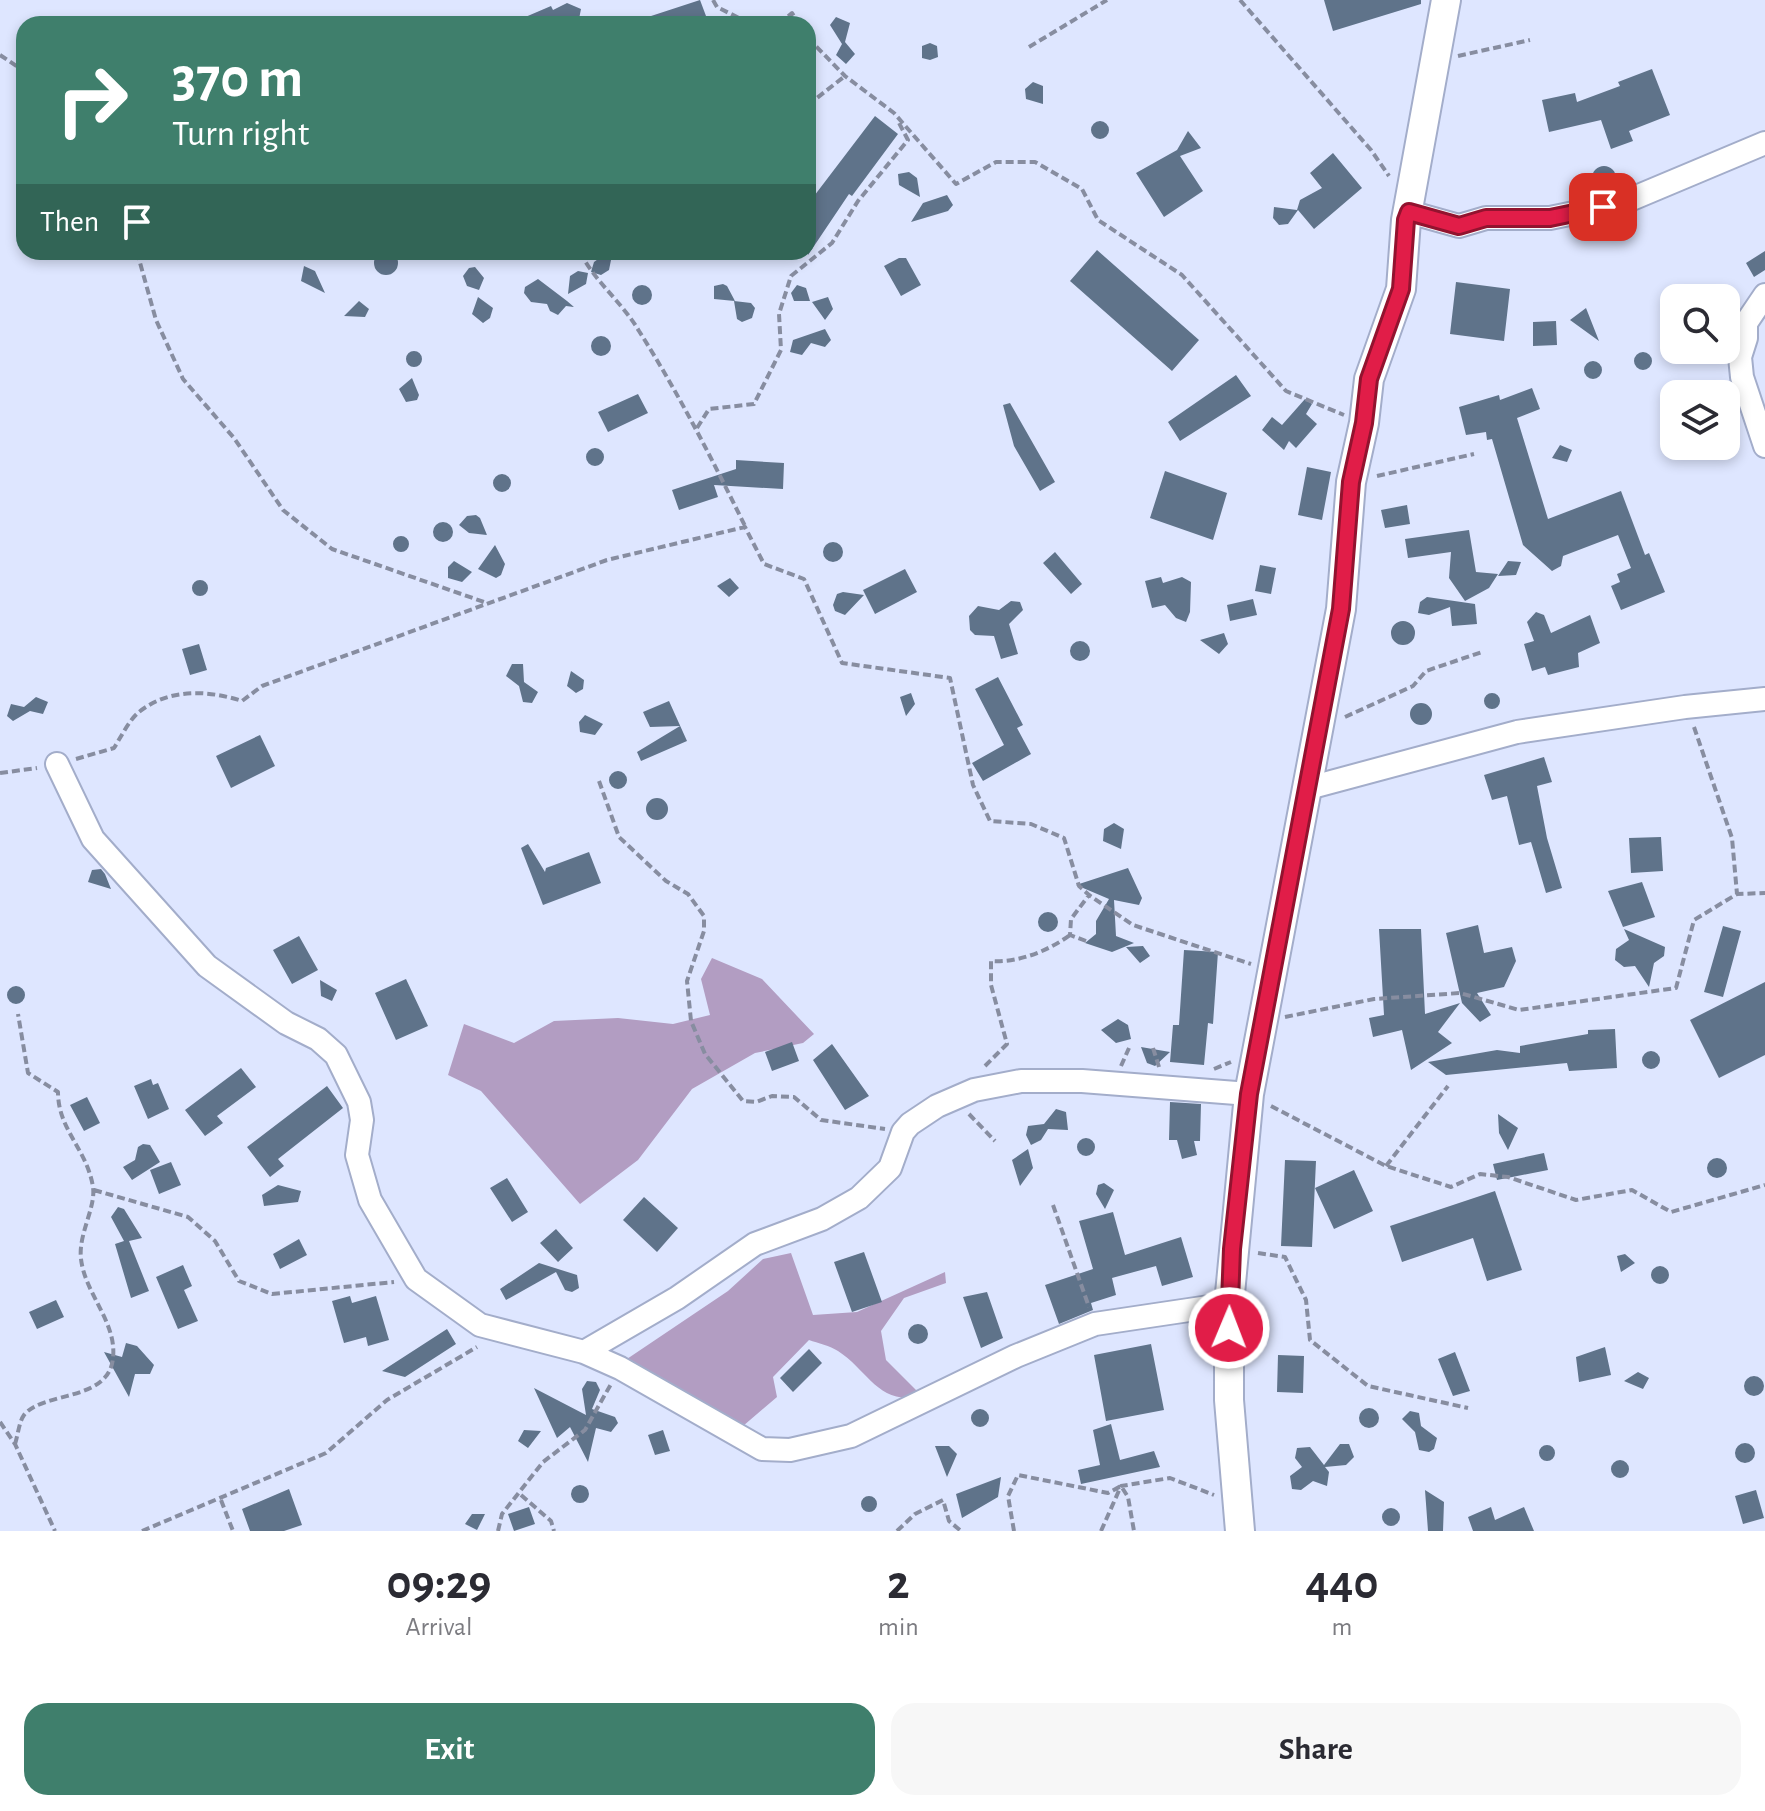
<!DOCTYPE html>
<style>
:root{--surface:#fff;--page:#f7f7f7;--text:#2b2b33;--muted:#7c7c81;--accent:#3f7f6c}
body{margin:0;font-family:"Alegreya Sans",sans-serif;background:var(--page);color:var(--text);height:100vh;display:flex;flex-direction:column;font-size:30px;white-space:nowrap}
*{box-sizing:border-box;margin:0}
p{font-size:26px;color:var(--muted)}
.icon{flex:none;width:44px;height:44px;fill:none;stroke:currentColor;stroke-width:2;stroke-linecap:round;stroke-linejoin:round}
.map{position:relative;height:1531px;overflow:hidden}
.panel{display:flex;flex-direction:column;background:var(--surface);flex:1}
.panel>*{flex:none}
.hud{position:absolute;left:16px;top:16px;width:800px;height:244px;border-radius:24px;box-shadow:0 4px 12px #0003;background:#3f7f6c;color:#fff;overflow:hidden}
.tools{position:absolute;left:1660px;top:284px;display:grid;gap:16px}
.tools a{display:grid;place-items:center;width:80px;height:80px;border-radius:16px;background:var(--surface);box-shadow:0 4px 12px #0003;font-size:40px}
.pin{position:absolute;display:grid;place-items:center;width:68px;height:68px;color:#fff;margin:-34px;border-radius:16px;box-shadow:0 4px 12px #0006}
.me{position:absolute;width:88px;margin:-44px;rotate:1deg;stroke-linejoin:round;filter:drop-shadow(0 0 6px #0008)}
.turn{display:flex;align-items:center;gap:28px;height:168px;padding:0 24px;font-size:36px}
.turn .icon{width:104px;height:104px;stroke-width:2.5}
.turn b{display:block;font-size:56px;line-height:68px}
.then{display:flex;align-items:center;height:76px;padding:0 24px;background:#0003;gap:16px;font-size:30px}
.eta{display:flex;justify-content:space-evenly;align-items:center;height:136px;text-align:center}
.eta b{font-size:48px;font-weight:700;line-height:56px}
.cta{display:flex;gap:16px;margin-top:auto;padding:16px 24px}
.cta a{flex:1;height:92px;border-radius:24px;background:var(--accent);color:#fff;font-size:32px;font-weight:700;line-height:92px;text-align:center}
.cta a+a{background:var(--page);color:var(--text)}
.map>svg:first-child{display:block}
</style>
<div class="map">
<svg width="1765" height="1531" viewBox="0 0 1765 1531">
<rect width="100%" height="100%" fill="#dee6ff"/>
<path fill="#b29dc2" d="M712,958L762,979L814,1034L803,1043L755,1053L692,1089L638,1160L580,1204L481,1091L448,1075L464,1024L514,1043L554,1021L618,1018L673,1024L710,1015L701,979Z
M791,1253L813,1315L857,1312L945,1272L946,1283L904,1298L881,1331L886,1360L922,1396C878,1406 869,1371 838,1351C830,1346 818,1343 809,1340L773,1377L777,1397L743,1426L621,1363L728,1291L763,1259Z"/>
<path fill="#5f738a" d="M700,0L709,24H688L687,19L651,24L648,17Z
M1324,0H1421V4L1333,31Z
M567,3L581,9L578,24H509L551,6L553,10Z
M836,17L850,23L845,42L855,54L846,64L836,55L842,44L830,25Z
M930,43L937,46L938,57L930,60L922,58V46Z
M1652,69L1670,115L1629,131L1633,141L1611,149L1601,120L1549,132L1542,100L1575,93L1577,102L1620,86L1618,82Z
M1033,82L1043,86V104L1026,99L1025,89Z
M875,116L898,134L852,196L849,194L808,255V204Z
M1091 130a9 9 0 1 1 18 0a9 9 0 1 1-18 0Z
M1188,131L1201,148L1180,156L1203,191L1164,217L1136,173L1177,150Z
M1333,153L1362,188L1314,229L1298,210L1288,224L1279,225L1273,218L1274,207L1297,210L1300,200L1322,188L1310,173Z
M1592 178a12 12 0 1 1 24 0a12 12 0 1 1-24 0Z
M909,172L917,178L920,197L899,185L898,174Z
M947,195L953,205L948,211L911,222L923,203Z
M1097,250L1199,340L1172,371L1070,281Z
M374 263a12 12 0 1 1 24 0a12 12 0 1 1-24 0Z
M1765,251V270L1754,277L1746,263Z
M601,257L611,260L609,270L601,275L591,272L594,262Z
M899,258H906L921,285L901,296L884,266Z
M304,266L315,271L325,293L301,281Z
M475,267L484,278L479,290L467,286L463,276L469,268Z
M578,271L588,273L586,284L568,294L570,276Z
M538,279L567,301L574,307L566,306L558,315L550,311L547,304L531,302L524,293L525,287Z
M1456,282L1510,289L1504,341L1450,334Z
M723,284L727,286L735,301L714,299V286Z
M632 295a10 10 0 1 1 20 0a10 10 0 1 1-20 0Z
M797,285L806,288L810,301H794L791,293Z
M478,297L493,308L490,318L483,323L472,314Z
M828,297L833,309L825,320L812,302Z
M359,301L369,309L365,317L344,316Z
M734,301L751,303L755,308L752,318L742,322L737,319Z
M1586,308L1599,341L1570,320Z
M1556,321L1557,345L1533,346V322Z
M825,329L831,340L825,347L811,343L802,355L790,352L793,340Z
M591 346a10 10 0 1 1 20 0a10 10 0 1 1-20 0Z
M406 359a8 8 0 1 1 16 0a8 8 0 1 1-16 0Z
M1634 361a9 9 0 1 1 18 0a9 9 0 1 1-18 0Z
M1584 370a9 9 0 1 1 18 0a9 9 0 1 1-18 0Z
M1236,375L1251,396L1180,441L1168,422Z
M412,378L419,395L417,400L406,402L399,389Z
M1532,388L1540,409L1517,418L1548,519L1621,491L1645,555L1649,553L1665,592L1621,610L1611,586L1620,582L1617,574L1631,568L1618,535L1563,556L1561,566L1552,571L1523,545L1492,439L1487,440L1486,432L1466,435L1459,407L1499,395L1500,400Z
M638,394L648,413L608,432L598,412Z
M1305,399L1312,404L1306,414L1317,424L1296,448L1289,441L1284,450L1262,430L1272,417L1282,425Z
M1010,403L1055,482L1040,491L1014,446L1003,405Z
M1560,445L1572,450L1567,462L1552,458Z
M586 457a9 9 0 1 1 18 0a9 9 0 1 1-18 0Z
M736,460L784,463L783,489L714,485L718,497L679,510L672,490L736,469Z
M1307,467L1331,472L1322,520L1298,515Z
M1165,471L1227,493L1213,540L1150,518Z
M493 483a9 9 0 1 1 18 0a9 9 0 1 1-18 0Z
M1407,505L1410,524L1385,528L1381,510Z
M476,515L480,518L487,535L469,533L459,525L467,516Z
M433 532a10 10 0 1 1 20 0a10 10 0 1 1-20 0Z
M1469,530L1476,572L1498,574L1489,588L1465,601L1449,578L1451,552L1408,558L1405,539Z
M393 544a8 8 0 1 1 16 0a8 8 0 1 1-16 0Z
M823 552a10 10 0 1 1 20 0a10 10 0 1 1-20 0Z
M495,545L505,564L501,575L496,578L478,569Z
M1055,552L1082,584L1071,594L1043,563Z
M454,561L472,572L462,582L448,578V567Z
M1508,561L1521,562L1516,575L1498,576Z
M1260,565L1276,568L1271,594L1255,591Z
M905,569L917,592L875,614L863,590Z
M1161,577L1163,583L1182,577L1191,582L1190,612L1186,622L1176,618L1165,605L1152,608L1145,581Z
M730,578L739,588L729,597L717,586Z
M192 588a8 8 0 1 1 16 0a8 8 0 1 1-16 0Z
M843,592L864,595L845,615L835,611L833,605L837,594Z
M1427,597L1475,604L1477,624L1452,626L1450,607L1429,615L1418,613L1420,602Z
M1253,599L1257,615L1230,621L1227,605Z
M1011,601L1020,602L1023,610L1009,624L1018,654L1001,659L994,636L975,635L970,630L969,616L978,606L999,610Z
M1536,612L1544,615L1551,633L1590,615L1600,643L1578,653L1579,667L1548,675L1545,667L1532,671L1524,644L1534,641L1527,622Z
M1391 633a12 12 0 1 1 24 0a12 12 0 1 1-24 0Z
M1224,633L1228,644L1219,654L1200,640Z
M1070 651a10 10 0 1 1 20 0a10 10 0 1 1-20 0Z
M199,644L207,670L190,675L182,649Z
M512,664H523L524,682L538,692L532,703L523,702L519,686L506,676Z
M571,671L584,680L583,689L576,693L567,686Z
M998,677L1023,725L1017,728L1031,754L983,781L972,763L1004,745L975,689Z
M1484 701a8 8 0 1 1 16 0a8 8 0 1 1-16 0Z
M911,693L915,704L906,716L900,697Z
M36,697L48,702L43,714L30,711L13,721L7,716L11,704L24,707Z
M669,701L687,741L641,761L637,752L680,726L650,727L643,712Z
M1410 714a11 11 0 1 1 22 0a11 11 0 1 1-22 0Z
M585,715L603,724L595,735L580,732L579,722Z
M260,735L275,766L231,788L216,756Z
M1544,757L1552,782L1537,786L1547,838L1562,888L1546,893L1531,842L1519,845L1507,796L1492,800L1484,775Z
M609 780a9 9 0 1 1 18 0a9 9 0 1 1-18 0Z
M646 809a11 11 0 1 1 22 0a11 11 0 1 1-22 0Z
M1114,823L1124,829L1121,849L1103,841L1104,829Z
M1661,837L1663,871L1631,873L1629,838Z
M528,844L545,872L546,868L589,852L601,883L543,905L521,848Z
M1128,868L1142,898L1139,905L1114,900L1116,936L1134,943L1112,952L1085,943L1096,934V921L1109,899L1076,885Z
M101,869L105,874L111,889L88,882L92,870Z
M1642,882L1655,917L1623,927L1608,891Z
M1038 922a10 10 0 1 1 20 0a10 10 0 1 1-20 0Z
M1478,925L1484,953L1512,947L1516,961L1504,987L1477,993L1491,1015L1480,1022L1462,1003L1446,933Z
M1723,926L1741,931L1723,997L1704,992Z
M1379,929H1421L1425,1014L1460,1003L1438,1032L1452,1043L1411,1070L1402,1030L1373,1037L1369,1018L1384,1015Z
M1624,929L1665,947L1664,956L1654,963L1649,987L1635,966L1624,967L1615,960L1616,949L1629,940Z
M299,936L318,970L292,984L273,950Z
M1143,946L1150,956L1140,963L1126,947Z
M1184,950L1218,952L1213,1024L1208,1023L1204,1065L1170,1062L1173,1025H1179Z
M406,979L428,1026L396,1040L375,993Z
M320,980L337,990L332,1001L321,996Z
M1765,982V1055L1719,1078L1690,1020Z
M7 995a9 9 0 1 1 18 0a9 9 0 1 1-18 0Z
M1118,1019L1128,1025L1131,1039L1116,1043L1101,1030Z
M1615,1029L1617,1068L1569,1071L1567,1063L1446,1075L1428,1062L1497,1050L1520,1053V1046L1588,1034V1030Z
M792,1042L799,1061L772,1071L765,1052Z
M832,1044L869,1096L845,1110L813,1060Z
M1141,1047L1170,1052L1155,1066L1147,1063Z
M1642 1060a9 9 0 1 1 18 0a9 9 0 1 1-18 0Z
M241,1068L256,1087L217,1116L223,1123L205,1136L185,1110Z
M151,1079L153,1085L158,1083L169,1109L148,1119L134,1086Z
M327,1086L343,1108L278,1159L284,1166L270,1177L247,1147Z
M87,1097L100,1123L84,1131L70,1105Z
M1170,1102L1201,1104L1200,1141H1194L1197,1155L1182,1159L1177,1140H1169Z
M1056,1109L1066,1112L1068,1130L1048,1129L1041,1140L1031,1145L1026,1135L1028,1126L1044,1124Z
M1498,1114L1518,1128L1508,1150L1499,1133Z
M1077 1147a9 9 0 1 1 18 0a9 9 0 1 1-18 0Z
M143,1144L150,1145L160,1162L132,1180L123,1167L135,1160L138,1147Z
M1028,1149L1033,1168L1020,1186L1012,1160Z
M1544,1153L1548,1170L1497,1180L1493,1164Z
M1707 1168a10 10 0 1 1 20 0a10 10 0 1 1-20 0Z
M1285,1160L1316,1161L1312,1247L1281,1246Z
M171,1162L181,1185L159,1194L150,1170Z
M1354,1170L1373,1211L1334,1229L1315,1188Z
M507,1178L528,1212L512,1222L490,1188Z
M1104,1183L1114,1190L1105,1209L1096,1194L1098,1185Z
M278,1185L301,1191L298,1202L264,1206L262,1195Z
M1495,1191L1522,1270L1487,1281L1473,1238L1402,1262L1390,1226Z
M644,1197L678,1228L657,1252L623,1220Z
M118,1207L124,1209L142,1238L129,1241L149,1291L131,1298L115,1244L124,1241L111,1217Z
M1113,1212L1125,1255L1181,1237L1193,1277L1162,1286L1156,1266L1112,1278L1116,1295L1091,1303L1093,1310L1059,1324L1045,1285L1093,1269L1079,1221Z
M556,1229L573,1248L558,1262L540,1243Z
M299,1239L307,1255L280,1269L273,1254Z
M864,1252L882,1302L852,1312L834,1262Z
M1625,1254L1635,1263L1621,1272L1617,1256Z
M539,1263L577,1275L579,1288L572,1292L565,1290L556,1272L506,1300L500,1289Z
M183,1265L192,1286L184,1290L198,1321L178,1329L156,1277Z
M1651 1275a9 9 0 1 1 18 0a9 9 0 1 1-18 0Z
M987,1292L1003,1338L981,1348L963,1297Z
M350,1296L352,1303L376,1296L389,1340L368,1346L366,1337L344,1343L332,1301Z
M56,1300L64,1317L37,1329L29,1312Z
M908 1334a10 10 0 1 1 20 0a10 10 0 1 1-20 0Z
M447,1329L456,1344L405,1377L382,1371Z
M126,1343L137,1346L154,1365L150,1374H135L129,1397L104,1352L122,1357Z
M1151,1344L1164,1410L1106,1421L1094,1355Z
M1605,1347L1611,1375L1579,1382L1576,1357Z
M809,1349L822,1363L793,1392L780,1378Z
M1455,1352L1470,1391L1453,1396L1438,1359Z
M1278,1355L1304,1356L1303,1393L1277,1392Z
M1638,1372L1649,1378L1643,1389L1624,1381Z
M1744 1386a10 10 0 1 1 20 0a10 10 0 1 1-20 0Z
M587,1381L596,1382L600,1390L592,1409L615,1417L618,1423L611,1432L596,1428L588,1462L570,1427L557,1438L534,1388L586,1415L582,1389Z
M1359 1418a10 10 0 1 1 20 0a10 10 0 1 1-20 0Z
M971 1418a9 9 0 1 1 18 0a9 9 0 1 1-18 0Z
M1410,1411L1419,1413L1421,1426L1437,1438L1434,1449L1429,1452L1419,1450L1415,1432L1402,1419Z
M1111,1424L1120,1460L1154,1451L1160,1467L1081,1484L1078,1470L1100,1465L1093,1430Z
M524,1430L541,1431L528,1448L518,1441Z
M663,1430L670,1451L655,1455L648,1435Z
M1735 1453a10 10 0 1 1 20 0a10 10 0 1 1-20 0Z
M1340,1444H1349L1354,1457L1346,1465L1325,1467L1329,1472L1327,1486L1313,1481L1301,1490L1292,1489L1290,1476L1302,1467L1295,1458L1297,1448L1310,1447L1324,1465Z
M1539 1453a8 8 0 1 1 16 0a8 8 0 1 1-16 0Z
M935,1446H949L957,1454L947,1477Z
M1611 1469a9 9 0 1 1 18 0a9 9 0 1 1-18 0Z
M1001,1477L998,1497L962,1518L956,1494Z
M571 1494a9 9 0 1 1 18 0a9 9 0 1 1-18 0Z
M289,1489L302,1525L284,1531H250L242,1509Z
M1425,1490L1444,1502L1443,1531H1428Z
M1756,1490L1764,1518L1743,1524L1735,1496Z
M861 1504a8 8 0 1 1 16 0a8 8 0 1 1-16 0Z
M529,1507L535,1524L514,1531L508,1514Z
M1491,1507L1495,1520L1524,1507L1534,1531H1473L1468,1517Z
M1382 1517a9 9 0 1 1 18 0a9 9 0 1 1-18 0Z
M472,1514H485L477,1530L465,1524Z"/>
<g fill="none" stroke-linecap="round" stroke-linejoin="round">
<defs>
<path id="minor" d="M1409,212L1459,226L1486,218H1550L1622,203L1765,143
M1765,295L1746,323V338L1740,357L1742,377L1765,446
M57,764L93,839L207,966L286,1023L318,1039L336,1055L359,1102L362,1120L357,1155L370,1200L416,1279L480,1325L584,1352L677,1298L755,1244L822,1219L859,1198L890,1168L903,1132L910,1124L937,1106L974,1090L1021,1081H1082L1249,1094
M1305,789L1517,732L1685,707L1765,699
M584,1352L620,1368L762,1449L790,1450L851,1436L1016,1356L1095,1324L1229,1304"/>
<path id="tertiary" d="M1240,1531L1229,1400V1304L1249,1094L1341,609L1351,482L1364,423L1369,379L1401,289L1406,220L1446,0"/>
</defs>
<use href="#minor" stroke="#a3adca" stroke-width="26"/>
<use href="#tertiary" stroke="#a3adca" stroke-width="32"/>
<path stroke="#878da0" stroke-width="4" stroke-dasharray="8 4" stroke-linecap="butt" d="M713,0L717,7L751,24
M1240,0L1371,150L1389,176
M779,24L792,13L799,24
M808,38L845,76L894,113L956,184L996,162H1035L1082,189L1098,220L1182,275L1286,391L1344,415
M1029,47L1107,0
M0,55L24,71
M1458,56L1530,40
M808,105L845,76
M137,252L156,320L183,379L234,438L283,510L332,549L487,603
M580,252C595,282 622,302 639,331C679,394 712,459 745,526
M697,428L709,409L754,404L781,350L779,314L791,276L832,243L858,201L908,140L898,121
M1377,476L1474,454
M1345,717L1413,686L1426,671L1482,652
M1694,727L1732,838L1737,894
M76,759L114,748C121,737 129,720 139,712C169,688 208,690 242,701L262,686L607,560L745,527L764,564L804,579L842,663L950,678L973,785L990,821L1031,824L1064,838L1079,886L1089,895L1133,925L1251,964
M0,773L37,768
M599,781L619,837L666,881L688,894L704,916V931L687,981L691,1021L705,1054L743,1101L756,1102L772,1096L794,1097L821,1120L885,1129
M1086,941L1070,935L1071,919L1089,895
M1285,1017L1374,999L1460,993L1519,1010L1676,988L1694,920L1737,894L1765,893
M1153,1048L1159,1067
M985,1066L1007,1044L991,985V961C1018,963 1048,951 1070,935
M1121,1066L1129,1048
M1214,1069L1231,1062
M1271,1106L1386,1166L1451,1187L1480,1174L1508,1177L1576,1200L1632,1190L1671,1212L1765,1185
M969,1114L995,1141
M1386,1166L1448,1086
M94,1190L188,1217L215,1241L239,1281L272,1294L394,1282
M1053,1205L1089,1307
M1258,1253L1285,1257L1306,1300L1310,1340L1368,1386L1468,1408
M0,1422L15,1444L55,1531
M15,1444C18,1435 19,1422 24,1415C43,1391 109,1402 113,1358C117,1322 85,1294 81,1259C78,1234 96,1208 93,1187C87,1149 58,1130 58,1092L28,1073L18,1014
M521,1495L551,1521L554,1531
M221,1500L233,1531
M142,1531L326,1453L387,1400L477,1347
M498,1531L502,1514L543,1462L585,1430L611,1384
M897,1531L915,1514L943,1500L949,1521L961,1531
M1014,1531L1008,1496L1018,1475L1108,1493L1121,1486L1128,1497L1134,1531
M1101,1531L1121,1486L1170,1478L1214,1495"/>
<use href="#minor" stroke="#fff" stroke-width="22"/>
<use href="#tertiary" stroke="#fff" stroke-width="28"/>
</g>
<g fill="none" stroke-linecap="round" stroke-linejoin="round">
<defs>
<path id="route" d="M1229,1328L1232,1249L1249,1094L1341,609L1351,482L1364,423L1369,379L1401,289L1406,220L1409,212L1459,226L1486,218H1550L1603,207"/>
</defs>
<use href="#route" stroke="#92132f" stroke-width="20"/>
<use href="#route" stroke="#e11d48" stroke-width="14"/>
</g>
</svg>
<div class="tools">
<a><svg class="icon" aria-label="search" viewBox="0 0 24 24"><circle cx="10" cy="10" r="6"/><path d="M15 15l6 6"/></svg></a>
<a><svg class="icon" aria-label="layers" viewBox="0 0 24 24"><path d="M12 4l9 5-9 5-9-5zM3 14l9 5 9-5"/></svg></a>
</div>
<div class="pin" style="left:1603px;top:207px;background:#d93025"><svg class="icon" aria-label="arrive" viewBox="0 0 24 24"><path d="M6 21V4h12l-3 4 3 4H6"/></svg></div>
<svg class="me" style="left:1229px;top:1328px" viewBox="-20 -20 40 40"><circle r="17" fill="#e11d48" stroke="#fff" stroke-width="3"/><path d="M0-11L8 9 0 5-8 9z" fill="#fff"/></svg>
<div class="hud">
<div class="turn"><svg class="icon" aria-label="right" viewBox="0 0 24 24"><path d="M7 20v-9h11M14 6l5 5-5 5"/></svg><div><b>370 m</b>Turn right</div></div>
<div class="then">Then<svg class="icon" aria-label="arrive" viewBox="0 0 24 24"><path d="M6 21V4h12l-3 4 3 4H6"/></svg></div>
</div>
</div>
<section class="panel">
<div class="eta">
<div><b>09:29</b><p>Arrival</p></div>
<div><b>2</b><p>min</p></div>
<div><b>440</b><p>m</p></div>
</div>
<div class="cta"><a>Exit</a><a>Share</a></div>
</section>
